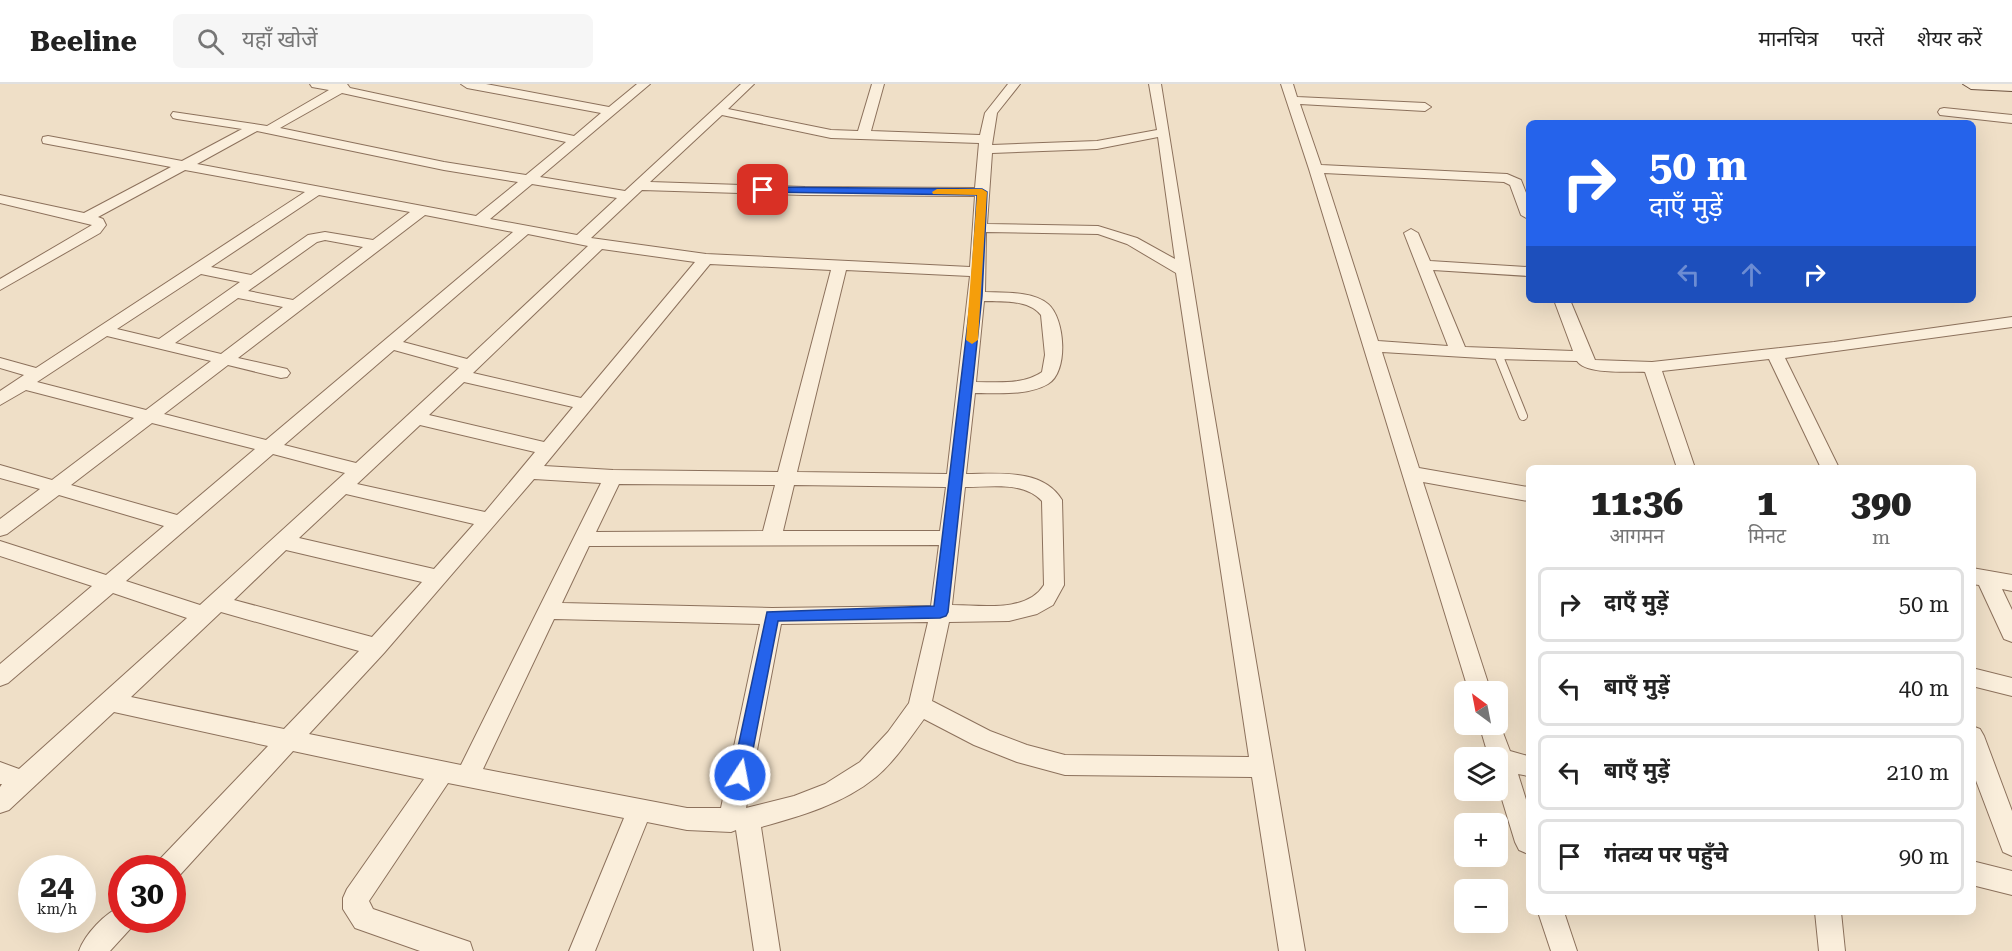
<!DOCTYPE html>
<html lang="hi">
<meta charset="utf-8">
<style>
:root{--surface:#fff;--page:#f6f6f6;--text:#222;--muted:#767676;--line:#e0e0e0}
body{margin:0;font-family:"Roboto Serif","Noto Sans Devanagari",serif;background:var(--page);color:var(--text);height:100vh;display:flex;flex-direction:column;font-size:22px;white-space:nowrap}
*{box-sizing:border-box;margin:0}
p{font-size:20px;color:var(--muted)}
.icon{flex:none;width:33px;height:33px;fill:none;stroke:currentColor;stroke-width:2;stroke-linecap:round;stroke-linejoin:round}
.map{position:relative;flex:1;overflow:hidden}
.side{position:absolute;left:1526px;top:381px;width:450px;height:450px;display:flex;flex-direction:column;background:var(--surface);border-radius:9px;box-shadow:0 6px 24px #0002}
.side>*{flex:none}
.banner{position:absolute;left:1526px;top:36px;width:450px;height:183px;border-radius:9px;box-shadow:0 6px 24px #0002;background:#2563eb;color:#fff;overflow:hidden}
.needle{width:39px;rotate:328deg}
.buttons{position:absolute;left:1454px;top:597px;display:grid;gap:12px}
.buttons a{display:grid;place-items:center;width:54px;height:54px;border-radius:9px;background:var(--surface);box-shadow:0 6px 24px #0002;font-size:30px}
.speed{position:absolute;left:18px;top:771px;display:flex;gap:12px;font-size:30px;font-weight:700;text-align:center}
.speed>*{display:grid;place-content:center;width:78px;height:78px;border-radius:50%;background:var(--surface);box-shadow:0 6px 24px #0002;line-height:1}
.speed small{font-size:15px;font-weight:400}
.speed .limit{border:9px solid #d22;background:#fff;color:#111}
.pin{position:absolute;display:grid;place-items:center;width:51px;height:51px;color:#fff;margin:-26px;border-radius:12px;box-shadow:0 3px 9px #0006}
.me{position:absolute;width:66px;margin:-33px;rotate:11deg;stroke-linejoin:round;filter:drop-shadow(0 0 4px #0008)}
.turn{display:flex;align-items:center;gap:21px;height:126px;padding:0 24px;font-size:27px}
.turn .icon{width:78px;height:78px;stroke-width:2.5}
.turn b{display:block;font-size:42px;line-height:51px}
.lanes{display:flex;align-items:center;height:57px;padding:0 24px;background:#0003;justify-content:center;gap:30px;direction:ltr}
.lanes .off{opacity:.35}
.eta{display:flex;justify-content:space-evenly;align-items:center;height:102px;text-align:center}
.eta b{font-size:36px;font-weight:800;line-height:42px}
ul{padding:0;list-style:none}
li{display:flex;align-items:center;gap:18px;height:75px;margin:0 12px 9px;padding:0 12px;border:3px solid var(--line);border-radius:9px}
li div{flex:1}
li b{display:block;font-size:22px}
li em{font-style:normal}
header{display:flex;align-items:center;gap:36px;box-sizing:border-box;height:84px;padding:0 30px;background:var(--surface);border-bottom:2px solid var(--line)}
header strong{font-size:28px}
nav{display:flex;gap:33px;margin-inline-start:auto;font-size:21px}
.search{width:420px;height:54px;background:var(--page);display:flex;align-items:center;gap:15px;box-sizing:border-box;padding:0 21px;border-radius:9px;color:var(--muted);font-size:22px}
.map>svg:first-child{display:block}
</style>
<header>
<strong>Beeline</strong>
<div class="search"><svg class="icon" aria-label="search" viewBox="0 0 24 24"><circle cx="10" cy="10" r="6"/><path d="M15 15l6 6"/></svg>यहाँ खोजें</div>
<nav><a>मानचित्र</a><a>परतें</a><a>शेयर करें</a></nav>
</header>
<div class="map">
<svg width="2012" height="867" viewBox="0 0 2012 867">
<rect width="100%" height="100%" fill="#efdfc7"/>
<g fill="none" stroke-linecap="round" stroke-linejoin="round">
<defs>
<path id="lane" d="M1498,270L1523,332"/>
<path id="street" d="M310,0H347L350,4L574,52L601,29L467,4L461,0H486L609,23L637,0H650L540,93L625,107L741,0H754L728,25L831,46L858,47L872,0H884L871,47L980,51L985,29L1008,0H1020L997,29L992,61L1097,57L1157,46L1149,0H1161L1208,294L1305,867H1279L1252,693L1065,691L1017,678L974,661L924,635C909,655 895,677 876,693C843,720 801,732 761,743L780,867H754L736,746L731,748L687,746L647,738L595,867H569L624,734L448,699L369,817L373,825L470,858L473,867H420L355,844L343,825V814L347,805L424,695L293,667L178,793L172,795V784H156L160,775L268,662L114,628L9,726L0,729V703L2,700H0V678L19,685L187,534L113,509L8,599L0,602V580L92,502L0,472V457L106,491L164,442L59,411L7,450L0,452V435L40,405L0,394V381L52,396L134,334L26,306L0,321V307L24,291L0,284V274L36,284L305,108L185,86L98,133L103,135L106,141L100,149L0,206V195L92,141L0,119V111L84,129L171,83L48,60L43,59L42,56L43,53L48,52L182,77L242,45L177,35L173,34L171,31L173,28L267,42L329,6L312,3ZM342,9L566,58L526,91L444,78L280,44ZM722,31L831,54L979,59L975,104L805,103L650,98ZM257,47L444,86L518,98L476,132L197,80ZM1158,53L1175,175L1137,154L1098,142L987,140L992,69L1097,65ZM532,100L617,114L577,151L490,135ZM642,106L805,111L975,112L970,183L706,170L591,154ZM319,111L410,128L373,156L325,148L308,151L251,191L211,183ZM425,131L513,148L266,356L164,330L228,281L281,294L287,293L290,289L287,285L238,274ZM986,148L1098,150L1127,160L1176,189L1249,673L1065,671L1027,661L990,647L932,617L949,538L1009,537L1037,530L1053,521L1064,501L1062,416C1043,384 998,390 966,390L975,309C998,309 1027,312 1048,300C1069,288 1065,234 1048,220C1032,207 1004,209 985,208ZM528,150L588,162L467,275L403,258ZM325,156L363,163L293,216L248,207L317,158ZM602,165L695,178L581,314L473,289ZM710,180L831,186L778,388L613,386L544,382ZM846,186L970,192L947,390L797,388ZM201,190L240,198L159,255L117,245ZM238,214L283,223L221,270L175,259ZM984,217C1003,218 1028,215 1041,231L1045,271L1042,288C1023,301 998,298 976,298ZM107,252L211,277L146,326L37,298ZM394,266L459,284L356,379L284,361ZM464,298L573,323L544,358L429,331ZM152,339L255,365L177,431L71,401ZM420,341L535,368L485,428L357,400ZM273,370L345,389L200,521L126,497ZM534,395L601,399L461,681L309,650L384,569ZM619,400L775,401L763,447L596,448ZM794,401L946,403L940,447H783ZM965,403C991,403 1023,397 1042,417L1044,501C1027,529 981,521 952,521ZM346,410L474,440L434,485L299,454ZM939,461L931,522L772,524L562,519L589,462ZM286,466L422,498L372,553L234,516ZM221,528L359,567L284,645L131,613ZM554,535L760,540L721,724H687L483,685ZM928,538L909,619L888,648L860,678L825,700L794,712L746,724L781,540Z
M1281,0H1293L1297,13L1425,19L1431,23L1425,27L1300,20L1321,81L1507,90L1521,96L1528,114V135L1521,131L1510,101L1504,98L1324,89L1378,257L1448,262L1404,149L1411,145L1418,149L1430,177L1528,183V192L1433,186L1465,263L1573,267L1554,216H1570L1595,276L1652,278L1834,258L2012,233V243L1785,274L1839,384H1821L1769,275L1662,287L1695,384H1677L1645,288C1629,287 1586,291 1577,277L1498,275L1382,268L1419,384L1528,403V417L1423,398L1491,608H1469L1309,85Z
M1944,24L2012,31V39L1940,31L1938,28L1940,25Z
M1972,484L2012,491V507L2002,505L2012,526V558L2004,555L1979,501L1972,500Z
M1972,584L2012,594V612L1972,602Z
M1497,633L1510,667L1528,672V692L1518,690L1528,722V770L1519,766L1515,758L1497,699V674H1489L1479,640H1497Z
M1972,642L1980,645L1984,652L2012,727V772L2003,768L1972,686Z
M1972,777L2012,787V811L1972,801Z
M122,822V836H135L131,844L110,867H79C85,850 105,829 122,822Z
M1538,828H1564L1577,867H1551Z
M1815,828H1841L1845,867H1819Z"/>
<path id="secondary" d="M1963,0H2012V7L1971,5Z"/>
</defs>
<use href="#lane" stroke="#8c715c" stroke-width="10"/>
<use href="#street" stroke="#8c715c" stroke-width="2"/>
<use href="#secondary" stroke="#6e523f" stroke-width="2"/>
<use href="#lane" stroke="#faeedb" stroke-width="8"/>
<use href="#street" fill="#faeedb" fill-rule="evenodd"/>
<use href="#secondary" fill="#faeedb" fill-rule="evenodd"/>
</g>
<path fill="#2563eb" stroke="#184099" stroke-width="1.5" d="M763,103L982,105L987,108L982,212L948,528L946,532L940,534L778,537L748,691L746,696L740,699L734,696L732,691L767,528L934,522L971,212L977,111L760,108L758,106Z"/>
<path fill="#f59e0b" d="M937,105H982L987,108L978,256L972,260L966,256L977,111L933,110L932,108Z"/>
</svg>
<div class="buttons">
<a><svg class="needle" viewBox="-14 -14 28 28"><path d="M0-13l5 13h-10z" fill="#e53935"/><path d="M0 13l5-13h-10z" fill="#767676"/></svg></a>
<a><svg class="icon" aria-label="layers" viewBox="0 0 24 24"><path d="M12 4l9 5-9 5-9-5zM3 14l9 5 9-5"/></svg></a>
<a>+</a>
<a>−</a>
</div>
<div class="speed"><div>24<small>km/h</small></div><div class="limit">30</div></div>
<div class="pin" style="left:763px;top:106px;background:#d93025"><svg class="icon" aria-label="arrive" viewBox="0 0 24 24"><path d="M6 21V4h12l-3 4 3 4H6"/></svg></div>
<svg class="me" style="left:740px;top:691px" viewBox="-20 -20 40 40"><circle r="17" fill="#2563eb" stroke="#fff" stroke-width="3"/><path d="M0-11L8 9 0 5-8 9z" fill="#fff"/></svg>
<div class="banner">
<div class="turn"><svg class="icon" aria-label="right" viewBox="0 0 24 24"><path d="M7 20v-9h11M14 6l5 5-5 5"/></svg><div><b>50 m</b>दाएँ मुड़ें</div></div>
<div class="lanes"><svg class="icon off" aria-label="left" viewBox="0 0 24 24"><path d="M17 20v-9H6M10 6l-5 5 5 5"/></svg><svg class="icon off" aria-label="ahead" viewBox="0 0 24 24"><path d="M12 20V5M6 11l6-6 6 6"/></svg><svg class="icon" aria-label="right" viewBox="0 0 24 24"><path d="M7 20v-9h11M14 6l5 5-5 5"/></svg></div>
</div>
<section class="side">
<div class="eta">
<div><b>11:36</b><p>आगमन</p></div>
<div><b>1</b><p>मिनट</p></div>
<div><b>390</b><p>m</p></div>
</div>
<ul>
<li><svg class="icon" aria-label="right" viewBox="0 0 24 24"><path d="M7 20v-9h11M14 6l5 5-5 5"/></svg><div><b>दाएँ मुड़ें</b></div><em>50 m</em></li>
<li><svg class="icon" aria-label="left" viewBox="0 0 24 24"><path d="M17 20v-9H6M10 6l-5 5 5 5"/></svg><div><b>बाएँ मुड़ें</b></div><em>40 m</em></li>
<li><svg class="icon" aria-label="left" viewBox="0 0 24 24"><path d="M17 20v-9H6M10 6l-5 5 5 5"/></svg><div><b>बाएँ मुड़ें</b></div><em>210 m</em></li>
<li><svg class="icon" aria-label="arrive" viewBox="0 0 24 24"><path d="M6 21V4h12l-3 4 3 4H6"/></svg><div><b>गंतव्य पर पहुँचे</b></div><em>90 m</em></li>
</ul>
</section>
</div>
